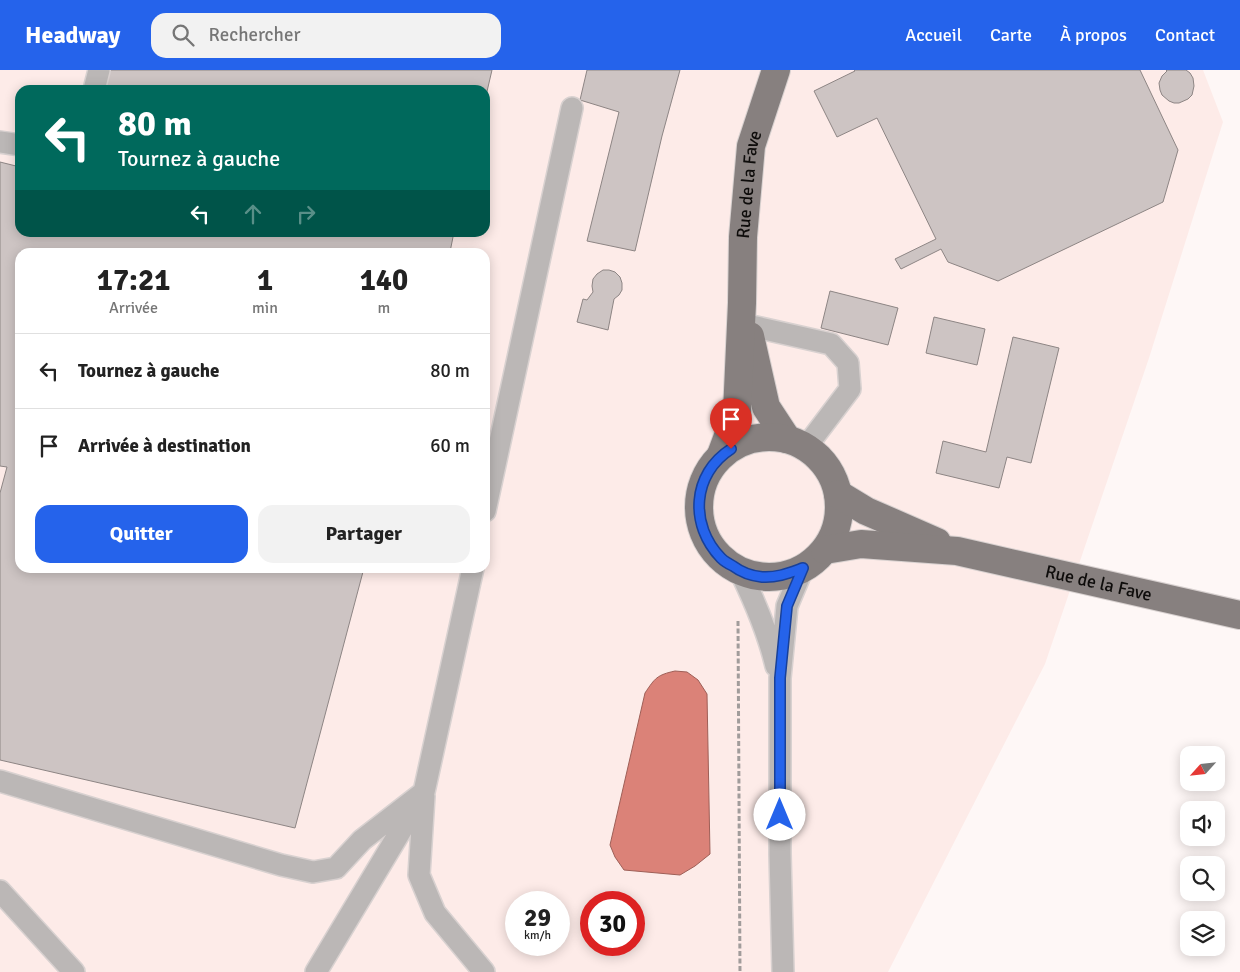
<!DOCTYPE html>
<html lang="fr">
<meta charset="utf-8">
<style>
:root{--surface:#fff;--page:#f2f2f2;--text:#222;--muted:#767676;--line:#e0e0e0;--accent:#2563eb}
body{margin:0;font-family:Signika,sans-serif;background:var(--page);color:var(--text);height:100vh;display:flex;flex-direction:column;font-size:19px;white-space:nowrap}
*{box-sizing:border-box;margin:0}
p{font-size:16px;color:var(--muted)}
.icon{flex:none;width:28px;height:28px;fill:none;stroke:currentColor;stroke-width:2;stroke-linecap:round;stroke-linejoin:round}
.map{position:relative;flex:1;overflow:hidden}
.sheet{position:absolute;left:15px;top:178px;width:475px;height:325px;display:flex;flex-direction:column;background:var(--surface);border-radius:15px;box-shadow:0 2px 12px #0003}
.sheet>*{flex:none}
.top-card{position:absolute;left:15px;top:15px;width:475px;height:152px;border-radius:15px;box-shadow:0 2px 12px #0003;background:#00695c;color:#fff;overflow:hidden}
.needle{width:32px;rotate:243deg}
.fabs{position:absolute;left:1180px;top:676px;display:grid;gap:10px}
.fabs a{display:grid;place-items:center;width:45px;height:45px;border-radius:10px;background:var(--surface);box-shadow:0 2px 12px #0003;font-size:25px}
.speed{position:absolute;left:505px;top:821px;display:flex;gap:10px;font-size:25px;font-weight:700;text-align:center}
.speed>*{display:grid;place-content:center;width:65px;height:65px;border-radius:50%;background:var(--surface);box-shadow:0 2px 12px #0003;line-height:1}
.speed small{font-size:12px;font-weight:400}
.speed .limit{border:8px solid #d22;background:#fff;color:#111}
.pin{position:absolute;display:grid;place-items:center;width:42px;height:42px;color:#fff;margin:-51px -21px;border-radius:50% 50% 50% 0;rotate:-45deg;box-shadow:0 0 5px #0007}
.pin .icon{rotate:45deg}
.me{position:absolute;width:55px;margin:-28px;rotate:0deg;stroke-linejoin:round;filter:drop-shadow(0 0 4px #0008)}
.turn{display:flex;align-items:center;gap:18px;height:105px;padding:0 20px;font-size:22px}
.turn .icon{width:65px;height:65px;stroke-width:2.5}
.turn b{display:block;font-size:35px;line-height:42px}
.lanes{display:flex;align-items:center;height:48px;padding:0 20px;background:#0003;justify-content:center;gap:25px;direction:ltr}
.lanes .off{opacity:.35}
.eta{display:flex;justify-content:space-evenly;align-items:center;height:85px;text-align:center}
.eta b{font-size:30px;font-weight:700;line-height:35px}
.button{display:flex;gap:10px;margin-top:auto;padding:10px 20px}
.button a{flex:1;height:58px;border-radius:15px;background:var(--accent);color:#fff;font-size:20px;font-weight:700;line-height:58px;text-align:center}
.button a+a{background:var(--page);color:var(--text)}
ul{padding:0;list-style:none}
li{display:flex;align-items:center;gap:15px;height:75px;padding:0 20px;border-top:1px solid var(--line)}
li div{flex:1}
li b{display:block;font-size:19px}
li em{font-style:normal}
header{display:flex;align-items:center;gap:30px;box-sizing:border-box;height:70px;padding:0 25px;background:var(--accent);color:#fff}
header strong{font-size:24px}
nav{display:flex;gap:28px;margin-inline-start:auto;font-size:18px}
.search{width:350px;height:45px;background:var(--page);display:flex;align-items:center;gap:12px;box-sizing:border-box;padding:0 18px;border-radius:15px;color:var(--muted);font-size:19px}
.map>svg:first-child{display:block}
</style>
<header>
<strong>Headway</strong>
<div class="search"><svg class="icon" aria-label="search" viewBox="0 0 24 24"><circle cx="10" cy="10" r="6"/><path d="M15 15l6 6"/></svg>Rechercher</div>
<nav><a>Accueil</a><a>Carte</a><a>À propos</a><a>Contact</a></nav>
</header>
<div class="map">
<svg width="1240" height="902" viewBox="0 0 1240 902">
<rect width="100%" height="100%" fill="#fef7f6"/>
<path fill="#fdebe8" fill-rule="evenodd" d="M0,0H1203L1223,52L1149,288L1045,594L888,902H0ZM20,20H485V162H20ZM20,182H485V498H20ZM516,832H559V875H516ZM591,832H634V875H591Z"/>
<path fill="#db8278" stroke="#9e5f57" d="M675,601L687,602L698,610L707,624L710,784L695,796L680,805L624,800L615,787L610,775L645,623C655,608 657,605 675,601Z"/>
<path fill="#cdc4c3" stroke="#8d8584" d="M106,0H492L485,30V20H101Z
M587,0H680L662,66L635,181L587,171L619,42L580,30Z
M854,0H1140L1178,80L1163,132L998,211L948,192L941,179L901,199L895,189L936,169L877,48L837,67L814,21L855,1Z
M1166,0H1186L1190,3L1193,8L1194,16L1192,25L1188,29L1179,33H1174L1169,31L1162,25L1160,20L1159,13L1162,6L1167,1Z
M0,92L20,97V162H454L450,182H20V498H364L295,758L0,690V423L7,397L0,396Z
M603,200H609L615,202L620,207L622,213V220L619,225L614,229L608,260L577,252L583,229L587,230L593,222L592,216L593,209L597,204Z
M830,221L898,238L888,275L821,258Z
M934,247L985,259L977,295L926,283Z
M1013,267L1059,278L1031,393L1007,387L999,418L936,403L943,371L986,382Z"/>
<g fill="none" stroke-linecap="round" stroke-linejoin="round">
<defs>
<path id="minor" d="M94,20L99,0
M0,72L20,75
M747,255L831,274L848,293L850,319L806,377
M485,441L572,38
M740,501C755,532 768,562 776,596
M0,711L281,795L313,802L336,798L362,770L424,722
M424,726L419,805L435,843L484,902
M0,821L74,902
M316,902L424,722L473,498
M783,902L780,784V608L787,536L803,498"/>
<g id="major">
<path d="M750,266L766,337L787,369"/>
<circle cx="769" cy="437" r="70"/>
<path id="s1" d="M721,385L737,342L742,233L743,167L751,76L776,0"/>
<path d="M838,424L866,441L937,472"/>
<path id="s2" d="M825,480L861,474L957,481L1240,545"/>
</g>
</defs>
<use href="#minor" stroke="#d8d1d0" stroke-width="24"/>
<use href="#major" stroke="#d8d1d0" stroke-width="30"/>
<path stroke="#a19c9b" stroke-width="3" stroke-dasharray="5 2.5" stroke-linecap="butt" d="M738,551L740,902"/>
<use href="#minor" stroke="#bbb7b6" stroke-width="21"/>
<use href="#major" stroke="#87807f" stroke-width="28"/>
</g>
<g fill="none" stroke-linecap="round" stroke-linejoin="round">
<defs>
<path id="route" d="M731,379C692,404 689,455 721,488C724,491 729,494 733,496C741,502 752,506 762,507C777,508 789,503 803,498L787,536L780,608V745"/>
</defs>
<use href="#route" stroke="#184099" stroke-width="12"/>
<use href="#route" stroke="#2563eb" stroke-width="9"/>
</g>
<g text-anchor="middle" stroke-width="5" stroke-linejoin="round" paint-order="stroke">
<g font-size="18" fill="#0e0c0b" stroke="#fff">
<text dy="6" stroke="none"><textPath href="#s1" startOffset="274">Rue de la Fave</textPath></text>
<text dy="6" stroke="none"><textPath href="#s2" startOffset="278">Rue de la Fave</textPath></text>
</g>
</g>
</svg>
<div class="fabs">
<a><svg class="needle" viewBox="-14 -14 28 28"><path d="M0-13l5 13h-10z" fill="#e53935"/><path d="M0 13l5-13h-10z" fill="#767676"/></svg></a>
<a><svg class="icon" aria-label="sound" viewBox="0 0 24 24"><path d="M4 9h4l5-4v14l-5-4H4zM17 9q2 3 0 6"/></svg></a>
<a><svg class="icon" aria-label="search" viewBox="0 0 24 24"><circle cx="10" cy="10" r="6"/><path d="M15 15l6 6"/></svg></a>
<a><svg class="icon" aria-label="layers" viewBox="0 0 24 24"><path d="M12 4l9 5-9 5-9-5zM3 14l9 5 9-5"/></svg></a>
</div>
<div class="speed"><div>29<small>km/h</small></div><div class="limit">30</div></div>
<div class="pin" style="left:731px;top:379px;background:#d93025"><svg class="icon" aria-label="arrive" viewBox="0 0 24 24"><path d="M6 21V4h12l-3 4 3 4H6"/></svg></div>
<svg class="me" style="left:780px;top:745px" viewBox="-20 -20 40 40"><circle r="19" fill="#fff"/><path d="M0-13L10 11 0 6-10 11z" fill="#2563eb"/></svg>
<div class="top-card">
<div class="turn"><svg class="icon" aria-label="left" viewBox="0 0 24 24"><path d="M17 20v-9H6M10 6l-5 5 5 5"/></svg><div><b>80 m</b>Tournez à gauche</div></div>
<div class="lanes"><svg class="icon" aria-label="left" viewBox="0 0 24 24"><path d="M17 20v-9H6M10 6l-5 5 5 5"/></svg><svg class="icon off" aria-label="ahead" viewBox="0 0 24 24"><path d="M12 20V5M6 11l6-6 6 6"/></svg><svg class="icon off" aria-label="right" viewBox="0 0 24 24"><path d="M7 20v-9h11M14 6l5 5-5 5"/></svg></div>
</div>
<section class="sheet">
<div class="eta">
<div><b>17:21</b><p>Arrivée</p></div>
<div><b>1</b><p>min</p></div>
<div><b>140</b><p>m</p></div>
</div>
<ul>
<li><svg class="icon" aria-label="left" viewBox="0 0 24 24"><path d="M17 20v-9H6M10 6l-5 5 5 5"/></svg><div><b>Tournez à gauche</b></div><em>80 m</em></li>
<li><svg class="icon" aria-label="arrive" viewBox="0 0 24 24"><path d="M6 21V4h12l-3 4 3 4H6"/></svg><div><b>Arrivée à destination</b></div><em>60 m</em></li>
</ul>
<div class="button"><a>Quitter</a><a>Partager</a></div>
</section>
</div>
